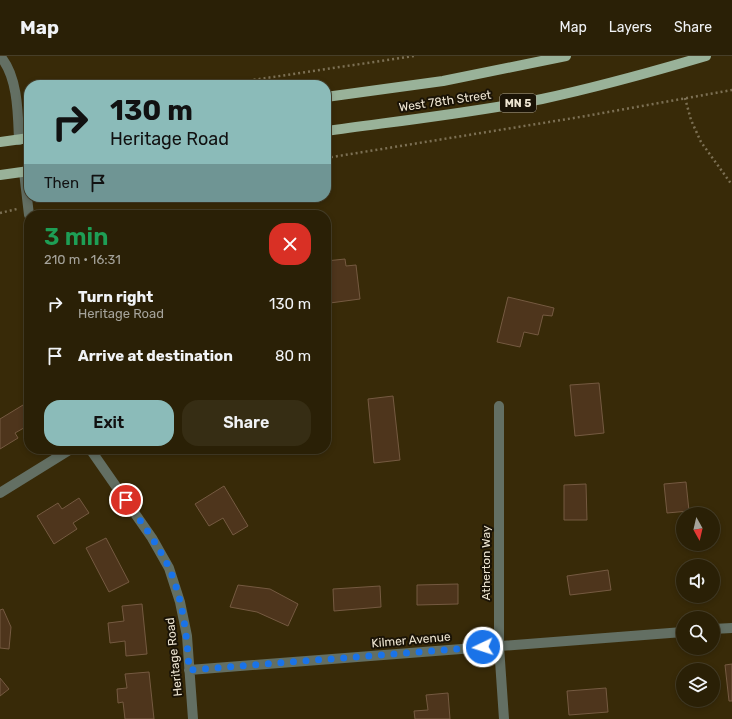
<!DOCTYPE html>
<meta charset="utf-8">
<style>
:root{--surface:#2a2006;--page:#362d14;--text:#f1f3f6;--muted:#a5a39b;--line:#463e28;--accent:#8bbbb9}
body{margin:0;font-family:Rubik,sans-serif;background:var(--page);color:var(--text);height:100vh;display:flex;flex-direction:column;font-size:15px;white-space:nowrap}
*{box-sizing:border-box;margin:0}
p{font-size:13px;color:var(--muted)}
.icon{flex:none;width:22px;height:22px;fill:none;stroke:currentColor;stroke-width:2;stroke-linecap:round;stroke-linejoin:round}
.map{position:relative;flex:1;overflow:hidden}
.sheet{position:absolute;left:24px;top:154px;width:307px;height:244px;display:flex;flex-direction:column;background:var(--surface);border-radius:16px;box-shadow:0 2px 6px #0003,0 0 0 1px var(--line)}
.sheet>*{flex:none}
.banner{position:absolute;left:24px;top:24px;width:307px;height:122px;border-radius:16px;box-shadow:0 2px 6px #0003,0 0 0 1px var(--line);background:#8bbbb9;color:#111;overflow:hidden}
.needle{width:26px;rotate:172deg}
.tools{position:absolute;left:676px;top:451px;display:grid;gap:8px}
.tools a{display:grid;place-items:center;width:44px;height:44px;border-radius:50%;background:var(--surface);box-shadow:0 2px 6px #0003,0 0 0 1px var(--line);font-size:20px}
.pin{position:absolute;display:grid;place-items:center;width:34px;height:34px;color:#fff;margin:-17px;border:2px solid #fff;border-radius:50%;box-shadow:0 1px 4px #0007}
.me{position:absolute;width:44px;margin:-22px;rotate:266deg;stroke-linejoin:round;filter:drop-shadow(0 0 3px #0008)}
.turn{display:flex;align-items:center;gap:14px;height:84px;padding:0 20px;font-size:18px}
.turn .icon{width:52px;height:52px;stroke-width:2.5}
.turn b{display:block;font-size:28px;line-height:34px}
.then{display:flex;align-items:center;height:38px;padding:0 20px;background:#0003;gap:8px;font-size:15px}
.round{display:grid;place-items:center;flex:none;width:42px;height:42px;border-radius:16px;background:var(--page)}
.headline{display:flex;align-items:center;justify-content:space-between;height:68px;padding:0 20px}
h1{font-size:24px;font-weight:600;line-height:30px;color:#1e9e55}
.action{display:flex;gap:8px;margin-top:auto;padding:8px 20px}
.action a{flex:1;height:46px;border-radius:16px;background:var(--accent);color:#111;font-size:16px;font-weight:600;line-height:46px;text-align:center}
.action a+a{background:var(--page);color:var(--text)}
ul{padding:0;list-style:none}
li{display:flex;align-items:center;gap:12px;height:52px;padding:0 20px}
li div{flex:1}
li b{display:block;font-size:15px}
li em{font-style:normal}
header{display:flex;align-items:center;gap:24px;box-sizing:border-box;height:56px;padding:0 20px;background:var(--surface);border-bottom:1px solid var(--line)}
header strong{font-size:19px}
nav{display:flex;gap:22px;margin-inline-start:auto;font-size:14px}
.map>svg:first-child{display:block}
</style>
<header>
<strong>Map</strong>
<nav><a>Map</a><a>Layers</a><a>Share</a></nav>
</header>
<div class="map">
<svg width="732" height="663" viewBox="0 0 732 663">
<rect width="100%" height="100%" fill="#382a08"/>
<path fill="#4e351c" stroke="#755a41" d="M345,203L346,210L356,209L360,243L330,247L326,246V237L329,236L328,231H326V205Z
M508,241L554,252L552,260L543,259L538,279L524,276L520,291L497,286Z
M599,327L604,377L575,380L570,329Z
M393,340L400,404L374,407L368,343Z
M23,349L29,360V369L15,377L18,382L0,393V363Z
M686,426L689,455L667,457L664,428Z
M586,428L587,464H564V429Z
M224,430L248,470L233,479L223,462L209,470L195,448Z
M79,442L89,457L73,467L77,473L54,488L37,460L58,447L62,453Z
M106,482L129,526L109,536L86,492Z
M608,514L611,534L570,539L567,520Z
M458,528V548L417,549V529Z
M238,529L270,533L298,548L288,570L257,556L230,551Z
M380,530L381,551L334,555L333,533Z
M142,548L147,598L126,600L125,585L110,587L108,567L124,565L122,550Z
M3,553L11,571L9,593L0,592V554Z
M732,608V645H729L725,609Z
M149,616L154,663H125L123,646L118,647L117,633L127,632L125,618Z
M0,622L9,633L0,640Z
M606,632L608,656L569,659L567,635Z
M448,637L450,663H415L414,655L428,654L426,639Z"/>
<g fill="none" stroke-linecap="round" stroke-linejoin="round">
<path stroke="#7c7054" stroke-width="2.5" stroke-dasharray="2 3" stroke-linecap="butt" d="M219,29L414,0
M685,42L691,64L701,86L732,129
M326,102L580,61L732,34
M0,157L17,153"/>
<path stroke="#636f63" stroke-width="10" d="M0,0C18,20 18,58 19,84
M24,116L29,159
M499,350V590L504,663
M90,393L152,482L169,512L180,546L187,580L193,663
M0,437L71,393
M713,573L732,572
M189,614L683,576"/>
<path stroke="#99b299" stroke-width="10" d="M326,41L443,25L566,0
M326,75C398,65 471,57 542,43C598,31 652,16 706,0
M0,86L29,82
M0,119L29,115"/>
</g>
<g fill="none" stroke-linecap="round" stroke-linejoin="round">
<path stroke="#1a73e8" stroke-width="7" stroke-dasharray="0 12.6" d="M126,444C141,466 158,488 169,512C183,544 187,579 189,614L483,591"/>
</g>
<g text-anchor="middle" stroke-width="4" stroke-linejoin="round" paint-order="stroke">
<rect fill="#1a1306" stroke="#aea695" stroke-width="1" x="500" y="38" width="36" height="18" rx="3"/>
<g font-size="11" font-weight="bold" fill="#eee5d2">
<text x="518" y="51">MN 5</text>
</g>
<g font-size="12" fill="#eee5d2" stroke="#1a1306">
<text transform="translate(445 45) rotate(-8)" y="4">West 78th Street</text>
<text transform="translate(486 507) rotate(-90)" y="4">Atherton Way</text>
<text transform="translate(411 584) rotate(-5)" y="4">Kilmer Avenue</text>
<text transform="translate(174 601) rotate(-96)" y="4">Heritage Road</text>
</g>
</g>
</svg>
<div class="tools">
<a><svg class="needle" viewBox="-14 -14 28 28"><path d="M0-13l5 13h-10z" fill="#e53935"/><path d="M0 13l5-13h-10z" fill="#a5a39b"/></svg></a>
<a><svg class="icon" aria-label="sound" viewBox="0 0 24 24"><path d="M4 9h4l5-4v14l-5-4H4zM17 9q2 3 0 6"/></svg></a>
<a><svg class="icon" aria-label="search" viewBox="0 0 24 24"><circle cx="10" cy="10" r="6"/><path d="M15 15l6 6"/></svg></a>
<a><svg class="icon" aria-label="layers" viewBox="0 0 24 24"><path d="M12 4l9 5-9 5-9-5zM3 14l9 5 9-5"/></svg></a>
</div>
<div class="pin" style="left:126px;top:444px;background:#d93025"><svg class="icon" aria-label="arrive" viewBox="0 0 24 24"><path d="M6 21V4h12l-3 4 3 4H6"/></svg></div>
<svg class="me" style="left:483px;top:591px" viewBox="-20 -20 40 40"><circle r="17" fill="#1a73e8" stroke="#fff" stroke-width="3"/><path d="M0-11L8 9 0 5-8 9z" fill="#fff"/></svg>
<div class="banner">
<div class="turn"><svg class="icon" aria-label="right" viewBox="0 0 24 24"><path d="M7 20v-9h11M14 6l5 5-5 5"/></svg><div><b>130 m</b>Heritage Road</div></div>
<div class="then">Then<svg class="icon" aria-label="arrive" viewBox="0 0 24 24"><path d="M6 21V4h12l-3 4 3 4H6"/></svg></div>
</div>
<section class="sheet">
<div class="headline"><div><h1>3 min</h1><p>210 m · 16:31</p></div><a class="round" style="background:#d93025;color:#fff"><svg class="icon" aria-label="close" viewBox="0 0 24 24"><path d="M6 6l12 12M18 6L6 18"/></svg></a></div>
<ul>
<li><svg class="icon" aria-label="right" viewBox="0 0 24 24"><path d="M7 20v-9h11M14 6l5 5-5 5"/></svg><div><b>Turn right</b><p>Heritage Road</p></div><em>130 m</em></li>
<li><svg class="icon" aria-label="arrive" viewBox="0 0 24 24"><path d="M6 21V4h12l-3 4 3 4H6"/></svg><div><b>Arrive at destination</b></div><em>80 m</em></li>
</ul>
<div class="action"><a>Exit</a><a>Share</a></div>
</section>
</div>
